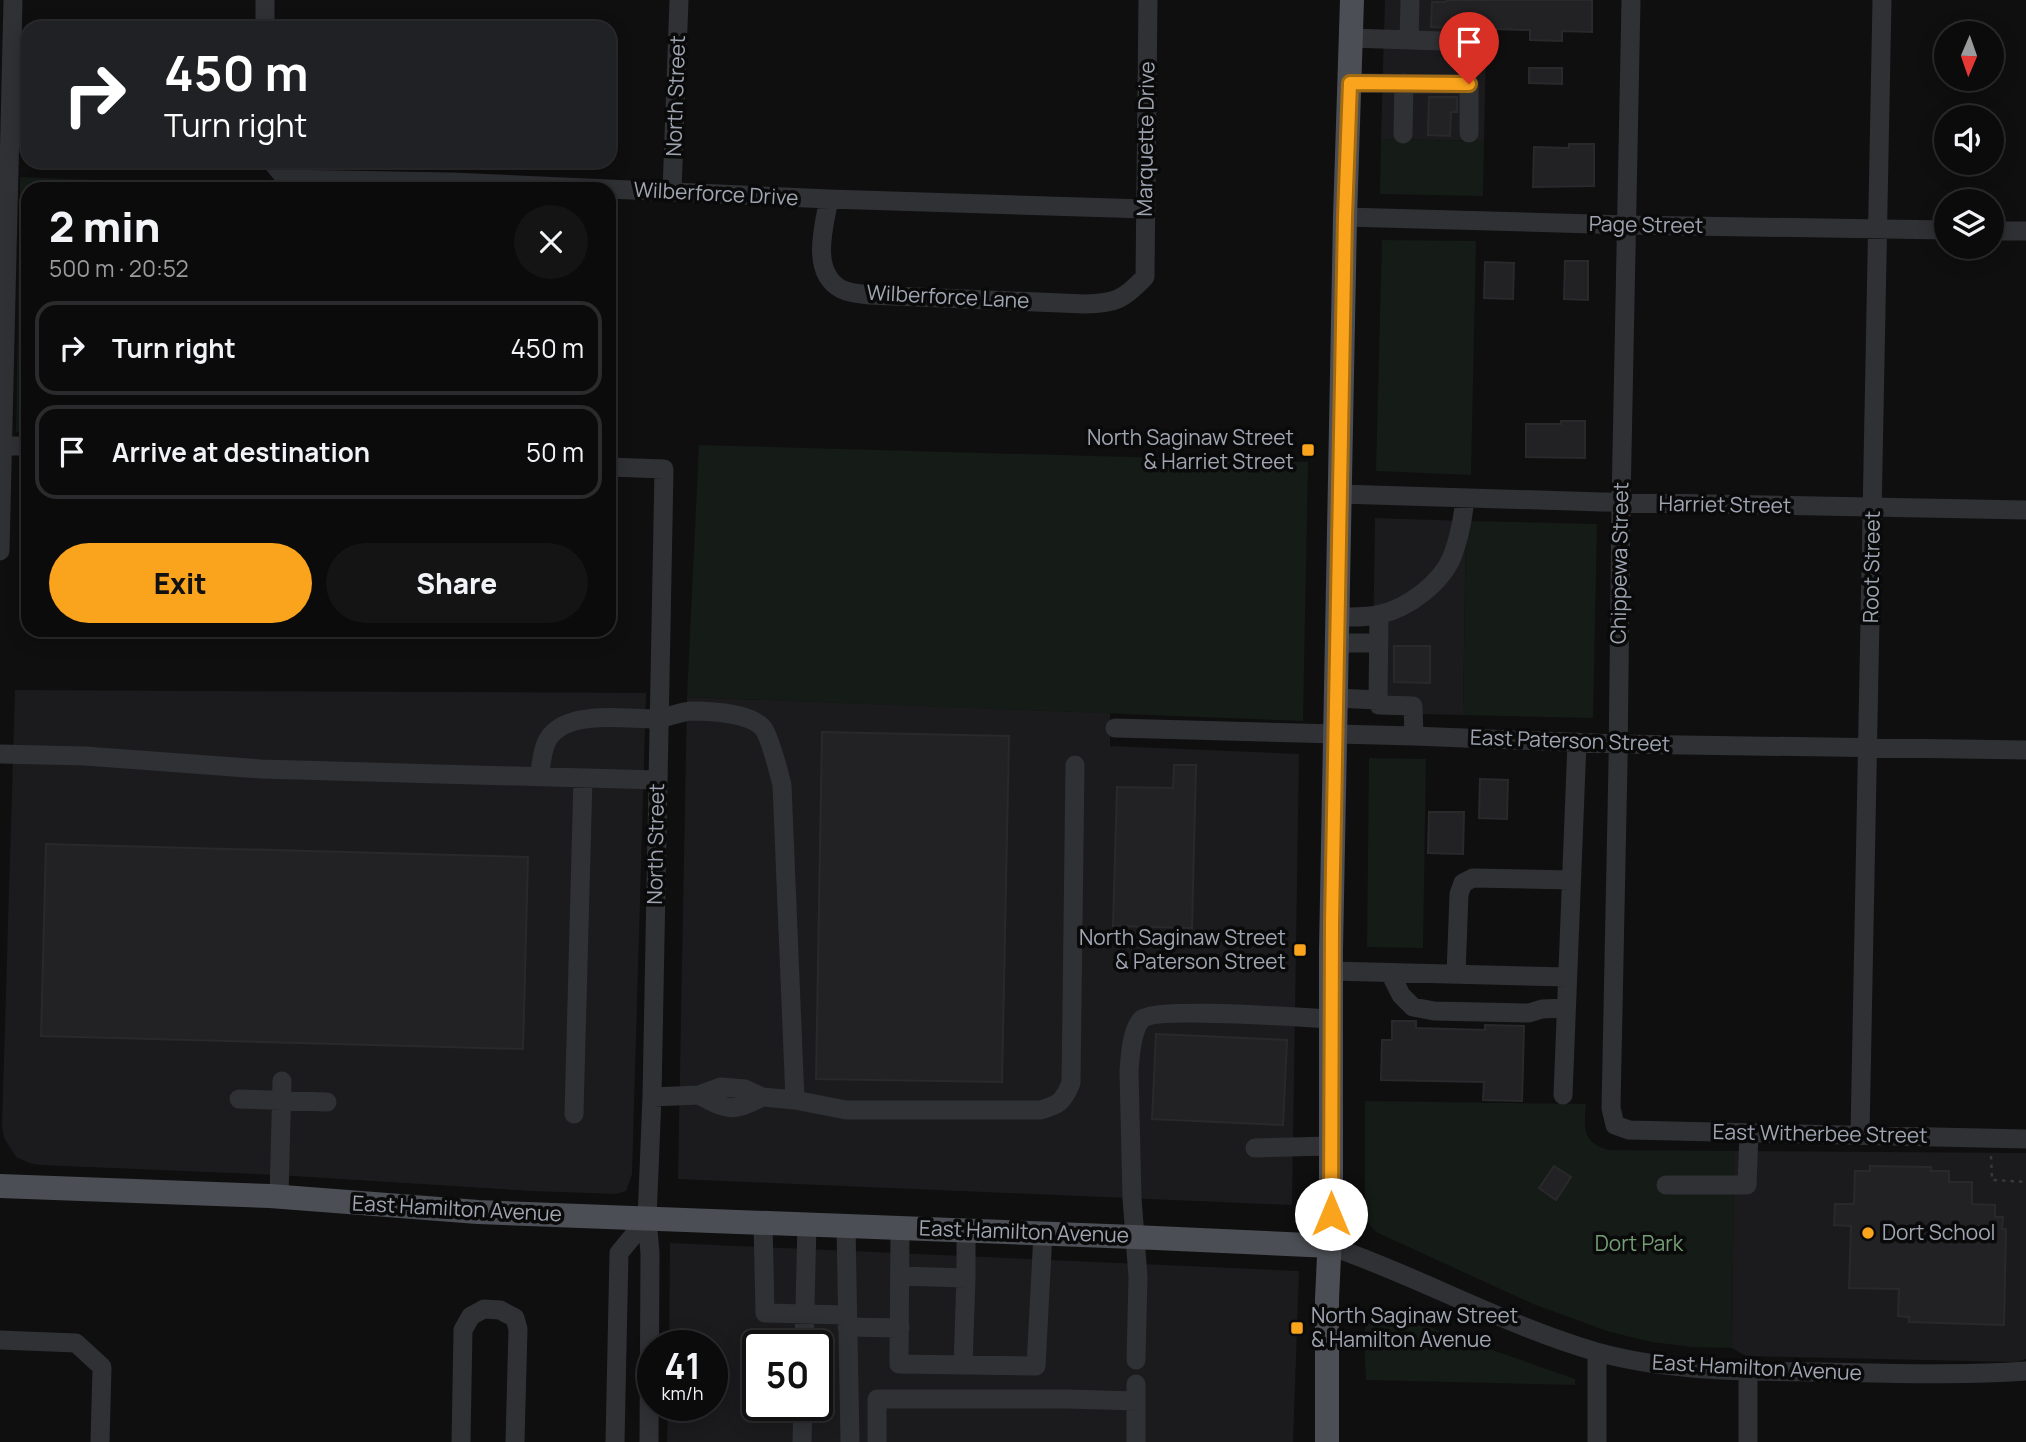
<!DOCTYPE html>
<meta charset="utf-8">
<style>
:root{--surface:#0b0b0c;--page:#141415;--text:#f1f3f6;--muted:#9a9b9d;--line:#2b2b2d;--accent:#faa41d}
body{margin:0;font-family:Manrope,sans-serif;background:var(--page);color:var(--text);height:100vh;display:flex;flex-direction:column;font-size:26px;white-space:nowrap}
*{box-sizing:border-box;margin:0}
p{font-size:23px;color:var(--muted)}
.icon{flex:none;width:38px;height:38px;fill:none;stroke:currentColor;stroke-width:2;stroke-linecap:round;stroke-linejoin:round}
.map{position:relative;flex:1;overflow:hidden}
.side{position:absolute;left:21px;top:182px;width:595px;height:455px;display:flex;flex-direction:column;background:var(--surface);border-radius:21px;box-shadow:0 4px 18px #0003,0 0 0 2px var(--line)}
.side>*{flex:none}
.guide{position:absolute;left:21px;top:21px;width:595px;height:147px;border-radius:21px;box-shadow:0 4px 18px #0003,0 0 0 2px var(--line);background:#202124;color:#fff;overflow:hidden}
.needle{width:46px;rotate:182deg}
.fabs{position:absolute;left:1934px;top:21px;display:grid;gap:14px}
.fabs a{display:grid;place-items:center;width:70px;height:70px;border-radius:50%;background:var(--surface);box-shadow:0 4px 18px #0003,0 0 0 2px var(--line);font-size:35px}
.speed{position:absolute;left:637px;top:1330px;display:flex;gap:14px;font-size:35px;font-weight:700;text-align:center}
.speed>*{display:grid;place-content:center;width:91px;height:91px;border-radius:50%;background:var(--surface);box-shadow:0 4px 18px #0003,0 0 0 2px var(--line);line-height:1}
.speed small{font-size:18px;font-weight:400}
.speed .limit{border:4px solid #111;border-radius:10px;background:#fff;color:#111}
.pin{position:absolute;display:grid;place-items:center;width:60px;height:60px;color:#fff;margin:-72px -30px;border-radius:50% 50% 50% 0;rotate:-45deg;box-shadow:0 0 7px #0007}
.pin .icon{rotate:45deg}
.me{position:absolute;width:77px;margin:-38px;rotate:0deg;stroke-linejoin:round;filter:drop-shadow(0 0 5px #0008)}
.turn{display:flex;align-items:center;gap:24px;height:147px;padding:0 28px;font-size:32px}
.turn .icon{width:91px;height:91px;stroke-width:2.5}
.turn b{display:block;font-size:49px;line-height:60px}
.round{display:grid;place-items:center;flex:none;width:74px;height:74px;border-radius:37px;background:var(--page)}
.overview{display:flex;align-items:center;justify-content:space-between;height:119px;padding:0 28px}
h1{font-size:42px;font-weight:800;line-height:52px}
.primary-button{display:flex;gap:14px;margin-top:auto;padding:14px 28px}
.primary-button a{flex:1;height:80px;border-radius:42px;background:var(--accent);color:#111;font-size:28px;font-weight:800;line-height:80px;text-align:center}
.primary-button a+a{background:var(--page);color:var(--text)}
ul{padding:0;list-style:none}
li{display:flex;align-items:center;gap:21px;height:94px;margin:0 14px 10px;padding:0 14px;border:4px solid var(--line);border-radius:21px}
li div{flex:1}
li b{display:block;font-size:26px}
li em{font-style:normal}
.map>svg:first-child{display:block}
</style>
<div class="map">
<svg width="2026" height="1442" viewBox="0 0 2026 1442">
<rect width="100%" height="100%" fill="#0f0f10"/>
<path fill="#1b1b1d" fill-rule="evenodd" d="M1385,0H1487L1484,141L1381,139Z
M1375,518L1466,521L1463,715L1372,713Z
M15,690L646,693L632,1174L626,1191L616,1194L532,1191L278,1175L40,1165L29,1163L16,1157L4,1138L2,1126Z
M687,697L1110,713V746L1299,754L1292,1205L678,1179Z
M1734,1151L2026,1153V1359L2016,1362L1746,1356L1732,1348Z
M670,1243L1299,1271L1293,1442H667L668,1405H712V1346H669ZM758,1346H817V1405H758Z"/>
<path fill="#151b16" d="M1381,139L1484,141L1483,196L1380,194Z
M20,177L306,188L28,189V432H16Z
M1382,240L1476,241L1471,475L1376,471Z
M699,445L1308,462L1303,721L687,697Z
M1466,521L1597,524L1593,718L1463,715Z
M1369,758L1426,759L1423,948L1367,947Z
M1365,1101L1586,1104C1584,1127 1582,1143 1609,1150L1734,1151L1732,1348L1692,1347L1652,1342L1610,1332L1533,1304L1376,1232L1370,1225L1365,1214Z
M1385,1312L1400,1315L1455,1337L1575,1379V1385L1366,1380C1366,1366 1361,1328 1369,1317C1373,1312 1379,1312 1385,1312Z"/>
<path fill="#222224" stroke="#29292c" stroke-width="2" d="M1446,0H1592V32L1562,31V41L1530,40V30L1431,27L1432,2H1446Z
M1529,68H1562V84L1529,83Z
M1429,97H1457V112H1451L1450,136L1428,135Z
M1569,144H1594V186L1533,187L1534,147L1569,148Z
M1565,261H1588V300L1564,299Z
M1485,262L1514,263L1513,299L1484,298Z
M1561,421H1585V458L1526,457V424H1561Z
M1394,646H1430V683L1394,682Z
M822,732L1009,736L1002,1082L816,1079Z
M1174,765H1196L1192,928L1113,926L1117,787L1173,788Z
M1480,779L1508,780L1507,819L1479,818Z
M1429,812H1464L1463,854L1428,853Z
M46,844L528,857L523,1049L41,1036Z
M1392,1021H1416V1028L1485,1030V1025L1524,1026L1522,1101L1483,1100L1484,1082L1381,1080L1382,1040H1392Z
M1156,1034L1287,1040L1283,1125L1152,1119Z
M1554,1166L1571,1177L1556,1200L1539,1188Z
M1870,1166L1931,1167V1171H1949V1182H1972V1204L1995,1205V1217H2003L2002,1229H2006L2004,1325L1909,1322V1317L1898,1316L1899,1289L1849,1288L1851,1226L1834,1225L1835,1204H1854L1855,1171H1870Z"/>
<g fill="none" stroke-linecap="round" stroke-linejoin="round">
<path stroke="#36383c" stroke-width="2.5" stroke-dasharray="3.5 5" stroke-linecap="butt" d="M1991,1156L1992,1180L2026,1182"/>
<path stroke="#303135" stroke-width="19" d="M1631,0L1621,503L1618,763L1611,1108L1615,1125L1629,1130L2026,1139
M265,28V0
M1351,38L1472,42
M1409,39L1410,0
M1350,83L1469,84V133
M1403,134L1404,83
M271,161L286,179L452,182L829,199L1146,209
M672,191L679,0
M829,199C824,226 810,272 841,289C849,293 860,294 869,295L1085,304C1116,303 1123,300 1145,277L1148,0
M1345,217L1628,225L1946,230
M1992,231H2026
M2,446H28
M609,467L664,469L652,1097L647,1219L650,1253L649,1442
M1340,494L1602,502L2026,510
M0,551L13,0
M1379,615L1378,700L1379,705L1413,706L1414,736
M1337,617C1352,617 1367,618 1381,614C1408,608 1441,583 1452,557C1459,539 1463,518 1465,499
M1337,643H1379
M1336,698L1378,700
M1115,728L1414,736L1618,744L2026,750
M0,754L85,756L261,769L657,780
M539,777C542,762 542,742 554,732C576,711 626,719 654,719C667,718 679,712 691,711C710,711 750,713 763,728C770,737 779,773 782,785L795,1100L762,1097L745,1089L721,1087L699,1095C726,1110 734,1113 762,1097
M1331,971L1567,977
M1390,973L1401,995L1413,1007L1434,1011L1529,1013L1542,1009L1566,1008
M1456,974L1459,894L1463,883L1473,878L1571,880
M1563,1095L1577,742
M652,1097L699,1095
M239,1099L327,1102
M795,1100L846,1110H1040C1059,1105 1063,1102 1071,1083L1075,765
M574,1114L583,778
M1860,1135L1882,0
M1255,1148L1331,1146
M1666,1185H1747L1749,1132
M279,1197L282,1081
M763,1222L765,1313L847,1315
M846,1226L850,1442
M900,1227L899,1364L1036,1366L1043,1233
M1330,1246C1420,1277 1504,1325 1597,1352C1669,1372 1744,1371 1818,1372C1888,1373 1957,1376 2026,1371
M900,1276L966,1278L963,1365
M966,1278V1230
M847,1327L900,1328
M0,1340L76,1343L102,1367L100,1442
M804,1346L807,1224
M1136,1360L1138,1277L1132,1198L1129,1072C1130,1058 1131,1032 1141,1020C1154,1006 1305,1018 1331,1019
M1136,1384V1442
M461,1442L463,1330L471,1316L484,1309L500,1310L515,1318L518,1329L515,1442
M615,1442L619,1253L647,1219
M802,1442L803,1405
M877,1442V1399H1067L1136,1401
M1597,1442V1352
M1748,1442V1371"/>
<path stroke="#4b4e54" stroke-width="24" d="M0,1186L270,1196L478,1212L1134,1237L1330,1246
M1327,1442V1299L1331,1214V950L1345,217L1352,0"/>
</g>
<g fill="none" stroke-linecap="round" stroke-linejoin="round">
<defs>
<path id="route" d="M1331,1214L1332,923L1345,217L1350,83L1469,84"/>
</defs>
<use href="#route" stroke="#a26b13" stroke-width="18"/>
<use href="#route" stroke="#faa41d" stroke-width="12"/>
</g>
<g fill="#faa41d" stroke="#0a0a0b" stroke-width="2.5">
<rect x="1301" y="443" width="14" height="14" rx="3.5"/>
<rect x="1293" y="943" width="14" height="14" rx="3.5"/>
<circle cx="1868" cy="1233" r="7"/>
<rect x="1290" y="1321" width="14" height="14" rx="3.5"/>
</g>
<g text-anchor="middle" stroke-width="7" stroke-linejoin="round" paint-order="stroke">
<g font-size="21" fill="#9fa6b2" stroke="#0a0a0b">
<text transform="translate(676 96) rotate(-88)" y="7">North Street</text>
<text transform="translate(1146 139) rotate(-89)" y="7">Marquette Drive</text>
<text transform="translate(716 194) rotate(3)" y="7">Wilberforce Drive</text>
<text transform="translate(1646 225) rotate(1)" y="7">Page Street</text>
<text transform="translate(948 297) rotate(3)" y="7">Wilberforce Lane</text>
<text transform="translate(1725 505) rotate(1)" y="7">Harriet Street</text>
<text transform="translate(1620 563) rotate(-89)" y="7">Chippewa Street</text>
<text transform="translate(1872 567) rotate(-89)" y="7">Root Street</text>
<text transform="translate(1570 741) rotate(2)" y="7">East Paterson Street</text>
<text transform="translate(656 844) rotate(-89)" y="7">North Street</text>
<text transform="translate(1820 1134) rotate(1)" y="7">East Witherbee Street</text>
<text transform="translate(457 1209) rotate(3)" y="7">East Hamilton Avenue</text>
<text transform="translate(1024 1232) rotate(2)" y="7">East Hamilton Avenue</text>
<text transform="translate(1757 1368) rotate(3)" y="7">East Hamilton Avenue</text>
</g>
<g font-size="21" fill="#9fa6b2" stroke="#0a0a0b" text-anchor="end">
<text x="1294" y="445">North Saginaw Street<tspan x="1294" dy="24">&amp; Harriet Street</tspan></text>
<text x="1286" y="945">North Saginaw Street<tspan x="1286" dy="24">&amp; Paterson Street</tspan></text>
<text x="1882" y="1240" text-anchor="start">Dort School</text>
<text x="1311" y="1323" text-anchor="start">North Saginaw Street<tspan x="1311" dy="24">&amp; Hamilton Avenue</tspan></text>
</g>
<g font-size="21" fill="#749e75" stroke="#0a0a0b">
<text x="1639" y="1251">Dort Park</text>
</g>
</g>
</svg>
<div class="fabs">
<a><svg class="needle" viewBox="-14 -14 28 28"><path d="M0-13l5 13h-10z" fill="#e53935"/><path d="M0 13l5-13h-10z" fill="#9a9b9d"/></svg></a>
<a><svg class="icon" aria-label="sound" viewBox="0 0 24 24"><path d="M4 9h4l5-4v14l-5-4H4zM17 9q2 3 0 6"/></svg></a>
<a><svg class="icon" aria-label="layers" viewBox="0 0 24 24"><path d="M12 4l9 5-9 5-9-5zM3 14l9 5 9-5"/></svg></a>
</div>
<div class="speed"><div>41<small>km/h</small></div><div class="limit">50</div></div>
<div class="pin" style="left:1469px;top:84px;background:#d93025"><svg class="icon" aria-label="arrive" viewBox="0 0 24 24"><path d="M6 21V4h12l-3 4 3 4H6"/></svg></div>
<svg class="me" style="left:1331px;top:1214px" viewBox="-20 -20 40 40"><circle r="19" fill="#fff"/><path d="M0-13L10 11 0 6-10 11z" fill="#faa41d"/></svg>
<div class="guide">
<div class="turn"><svg class="icon" aria-label="right" viewBox="0 0 24 24"><path d="M7 20v-9h11M14 6l5 5-5 5"/></svg><div><b>450 m</b>Turn right</div></div>
</div>
<section class="side">
<div class="overview"><div><h1>2 min</h1><p>500 m · 20:52</p></div><a class="round"><svg class="icon" aria-label="close" viewBox="0 0 24 24"><path d="M6 6l12 12M18 6L6 18"/></svg></a></div>
<ul>
<li><svg class="icon" aria-label="right" viewBox="0 0 24 24"><path d="M7 20v-9h11M14 6l5 5-5 5"/></svg><div><b>Turn right</b></div><em>450 m</em></li>
<li><svg class="icon" aria-label="arrive" viewBox="0 0 24 24"><path d="M6 21V4h12l-3 4 3 4H6"/></svg><div><b>Arrive at destination</b></div><em>50 m</em></li>
</ul>
<div class="primary-button"><a>Exit</a><a>Share</a></div>
</section>
</div>
